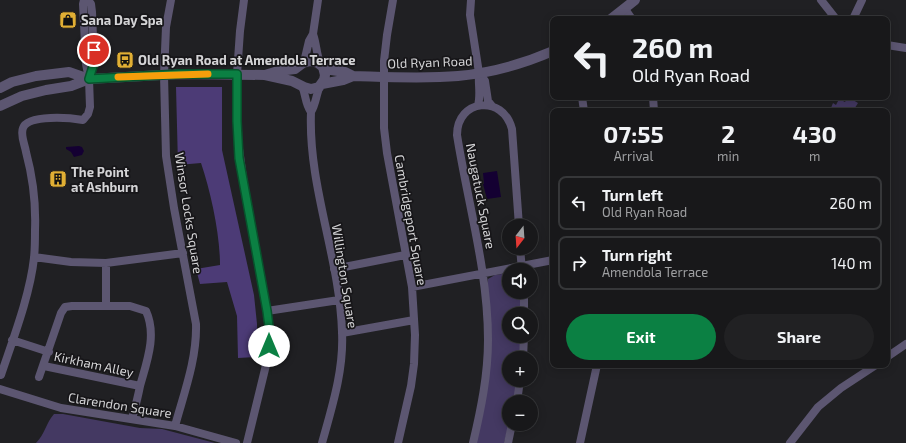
<!DOCTYPE html>
<meta charset="utf-8">
<style>
:root{--surface:#18181a;--page:#212123;--text:#f1f3f6;--muted:#9fa0a2;--line:#363739;--accent:#0b8043}
body{margin:0;font-family:"Exo 2",sans-serif;background:var(--page);color:var(--text);height:100vh;display:flex;flex-direction:column;font-size:15px;white-space:nowrap}
*{box-sizing:border-box;margin:0}
p{font-size:13px;color:var(--muted)}
.icon{flex:none;width:22px;height:22px;fill:none;stroke:currentColor;stroke-width:2;stroke-linecap:round;stroke-linejoin:round}
.map{position:relative;flex:1;overflow:hidden}
.panel{position:absolute;left:550px;top:108px;width:340px;height:260px;display:flex;flex-direction:column;background:var(--surface);border-radius:8px;box-shadow:0 2px 10px #0003,0 0 0 1px var(--line)}
.panel>*{flex:none}
.top-card{position:absolute;left:550px;top:16px;width:340px;height:84px;border-radius:8px;box-shadow:0 2px 10px #0003,0 0 0 1px var(--line);background:#18181a;color:var(--text);overflow:hidden}
.needle{width:26px;rotate:197deg}
.controls{position:absolute;left:502px;top:219px;display:grid;gap:8px}
.controls a{display:grid;place-items:center;width:36px;height:36px;border-radius:50%;background:var(--surface);box-shadow:0 2px 10px #0003,0 0 0 1px var(--line);font-size:20px}
.pin{position:absolute;display:grid;place-items:center;width:34px;height:34px;color:#fff;margin:-17px;border:2px solid #fff;border-radius:50%;box-shadow:0 1px 4px #0007}
.me{position:absolute;width:44px;margin:-22px;rotate:0deg;stroke-linejoin:round;filter:drop-shadow(0 0 3px #0008)}
.turn{display:flex;align-items:center;gap:14px;height:84px;padding:0 16px;font-size:18px}
.turn .icon{width:52px;height:52px;stroke-width:2.5}
.turn b{display:block;font-size:28px;line-height:34px}
.eta{display:flex;justify-content:space-evenly;align-items:center;height:68px;text-align:center}
.eta b{font-size:24px;font-weight:700;line-height:28px}
.primary-button{display:flex;gap:8px;margin-top:auto;padding:8px 16px}
.primary-button a{flex:1;height:46px;border-radius:24px;background:var(--accent);color:#fff;font-size:16px;font-weight:700;line-height:46px;text-align:center}
.primary-button a+a{background:var(--page);color:var(--text)}
ul{padding:0;list-style:none}
li{display:flex;align-items:center;gap:12px;height:54px;margin:0 8px 6px;padding:0 8px;border:2px solid var(--line);border-radius:8px}
li div{flex:1}
li b{display:block;font-size:15px}
li em{font-style:normal}
.map>svg:first-child{display:block}
</style>
<div class="map">
<svg width="906" height="443" viewBox="0 0 906 443">
<rect width="100%" height="100%" fill="#202023"/>
<path fill="#443962" d="M848,97L858,103L853,111H833L831,108L833,103L836,105L839,99L845,102Z
M509,273V292H520L521,314H509V336H521L519,358H509V380H517L514,402H509V424L504,443H475L483,410L488,279L495,275Z
M54,414H63L140,428L162,429L215,443H36C45,434 46,423 54,414Z"/>
<path fill="#4c3b76" d="M176,87H222V150L254,295L257,324V357L238,358L237,316L227,282L200,284L196,269L220,265C220,234 211,193 201,163L178,165Z"/>
<path fill="#140032" d="M79,146L82,147L84,151L82,155L74,157L71,152L66,149V147Z
M497,171L501,197L487,199L483,184H484L483,173Z"/>
<g fill="none" stroke-linecap="round" stroke-linejoin="round">
<path stroke="#5c5671" stroke-width="8" d="M88,0L91,4L92,12L94,63L89,78
M171,0L166,27L164,75L166,156L174,208L196,324C197,359 184,393 175,426
M244,0L240,31L237,74L238,141L243,178L267,311L269,334L267,361L247,443
M393,0L387,35L384,61V128L387,153L412,287L415,335L414,364L411,386L398,443
M471,0L470,15L479,73C478,84 481,95 478,105
M821,0L836,19
M625,9L632,19
M853,19L862,0
M313,34C317,45 316,55 321,65
M887,45L906,48
M302,64L305,58L309,41L313,34L318,0
M479,73L485,81L488,101L492,106
M302,86C306,95 305,104 311,112
M320,86C316,95 316,104 311,112C308,187 340,258 342,332C344,370 332,407 322,443
M582,97L584,111
M653,97L654,111
M520,248L522,270
M34,257L71,262L106,263L183,253
M106,263V306
M334,269L405,255
M412,287L553,260
M524,292V314
M267,311L339,300
M342,333L414,320
M12,340L49,352
M887,357L906,344
M523,358L524,336
M44,366L140,386
M1,375C13,339 30,295 34,258C35,249 35,239 35,230C36,204 33,178 26,152C25,145 20,135 23,128C28,114 71,118 83,120L88,114L90,107L89,79L86,64L83,4L84,0
M39,377L61,313L65,307L72,306H130L146,311C157,335 147,361 140,386C138,397 135,408 132,419
M0,389L61,408L175,426L236,443
M517,402L520,380
M473,443C481,409 488,375 488,340C488,271 468,204 457,135C457,99 503,94 512,129L519,226
M508,443L512,424
M580,443L597,365
M790,443L818,407L841,388L876,365"/>
<path stroke="#5c5671" stroke-width="10" d="M611,19L635,0
M265,75L278,71L295,69L303,63L310,61L318,63L323,67L331,70L345,72L353,76
M322,84L343,80L353,76C388,77 424,79 458,76C491,73 523,64 553,51
M0,88L12,82L36,76L69,72L89,79
M0,106L22,96L46,90L71,86L89,79L180,74L265,75L292,81L304,87L311,89L319,87L324,80L325,75L323,67"/>
</g>
<g fill="none" stroke-linecap="round" stroke-linejoin="round">
<defs>
<path id="route" d="M94,50V63L89,79L180,74H237V121L239,158L267,311L270,334L269,346"/>
</defs>
<use href="#route" stroke="#07532c" stroke-width="10"/>
<use href="#route" stroke="#0b8043" stroke-width="7"/>
<path stroke="#f59e0b" stroke-width="7" d="M118,77L208,74"/>
</g>
<defs>
<symbol id="shop-square" viewBox="-11 -11 22 22"><rect x="-9" y="-9" width="18" height="18" rx="4" fill="#e1af34" stroke="#171619"/><path d="M-5-2.5h2.3a2.7 3.5 0 0 1 5.4 0H5L5.5 6h-11ZM-1.5-2.5h3a1.5 2.3 0 0 0-3 0Z" fill="#111"/></symbol>
<symbol id="bus-square" viewBox="-11 -11 22 22"><rect x="-9" y="-9" width="18" height="18" rx="4" fill="#e1af34" stroke="#171619"/><path d="M-5-6H5V4H4V6H2V4H-2V6H-4V4H-5ZM-3.5-4V0h7V-4ZM-3.5 1.2v1.5H-2V1.2ZM2 1.2v1.5H3.5V1.2Z" fill="#111"/></symbol>
<symbol id="building-square" viewBox="-11 -11 22 22"><rect x="-9" y="-9" width="18" height="18" rx="4" fill="#e1af34" stroke="#171619"/><path d="M-4-6H4V6H1V3H-1V6H-4ZM-2.5-4.3h1.7v1.8h-1.7ZM.8-4.3h1.7v1.8H.8ZM-2.5-1h1.7V.8h-1.7ZM.8-1h1.7V.8H.8Z" fill="#111"/></symbol>
</defs>
<g fill-rule="evenodd">
<use href="#shop-square" x="58" y="10" width="20" height="20"/>
<use href="#bus-square" x="115" y="50" width="20" height="20"/>
<use href="#building-square" x="48" y="169" width="20" height="20"/>
</g>
<g text-anchor="middle" stroke-width="3.5" stroke-linejoin="round" paint-order="stroke">
<g font-size="13" font-weight="bold" fill="#d4d4d6" stroke="#171619" text-anchor="start">
<text x="81" y="25">Sana Day Spa</text>
<text x="138" y="65">Old Ryan Road at Amendola Terrace</text>
<text x="71" y="177">The Point<tspan x="71" dy="15">at Ashburn</tspan></text>
</g>
<g font-size="13" fill="#d4d4d6" stroke="#171619">
<text transform="translate(430 62) rotate(-2)" y="5">Old Ryan Road</text>
<text transform="translate(481 196) rotate(79)" y="5">Naugatuck Square</text>
<text transform="translate(189 213) rotate(81)" y="5">Winsor Locks Square</text>
<text transform="translate(411 220) rotate(80)" y="5">Cambridgeport Square</text>
<text transform="translate(345 276) rotate(81)" y="5">Willington Square</text>
<text transform="translate(94 364) rotate(12)" y="5">Kirkham Alley</text>
<text transform="translate(120 405) rotate(9)" y="5">Clarendon Square</text>
</g>
</g>
</svg>
<div class="controls">
<a><svg class="needle" viewBox="-14 -14 28 28"><path d="M0-13l5 13h-10z" fill="#e53935"/><path d="M0 13l5-13h-10z" fill="#9fa0a2"/></svg></a>
<a><svg class="icon" aria-label="sound" viewBox="0 0 24 24"><path d="M4 9h4l5-4v14l-5-4H4zM17 9q2 3 0 6"/></svg></a>
<a><svg class="icon" aria-label="search" viewBox="0 0 24 24"><circle cx="10" cy="10" r="6"/><path d="M15 15l6 6"/></svg></a>
<a>+</a>
<a>−</a>
</div>
<div class="pin" style="left:94px;top:50px;background:#d93025"><svg class="icon" aria-label="arrive" viewBox="0 0 24 24"><path d="M6 21V4h12l-3 4 3 4H6"/></svg></div>
<svg class="me" style="left:269px;top:346px" viewBox="-20 -20 40 40"><circle r="19" fill="#fff"/><path d="M0-13L10 11 0 6-10 11z" fill="#0b8043"/></svg>
<div class="top-card">
<div class="turn"><svg class="icon" aria-label="left" viewBox="0 0 24 24"><path d="M17 20v-9H6M10 6l-5 5 5 5"/></svg><div><b>260 m</b>Old Ryan Road</div></div>
</div>
<section class="panel">
<div class="eta">
<div><b>07:55</b><p>Arrival</p></div>
<div><b>2</b><p>min</p></div>
<div><b>430</b><p>m</p></div>
</div>
<ul>
<li><svg class="icon" aria-label="left" viewBox="0 0 24 24"><path d="M17 20v-9H6M10 6l-5 5 5 5"/></svg><div><b>Turn left</b><p>Old Ryan Road</p></div><em>260 m</em></li>
<li><svg class="icon" aria-label="right" viewBox="0 0 24 24"><path d="M7 20v-9h11M14 6l5 5-5 5"/></svg><div><b>Turn right</b><p>Amendola Terrace</p></div><em>140 m</em></li>
</ul>
<div class="primary-button"><a>Exit</a><a>Share</a></div>
</section>
</div>
